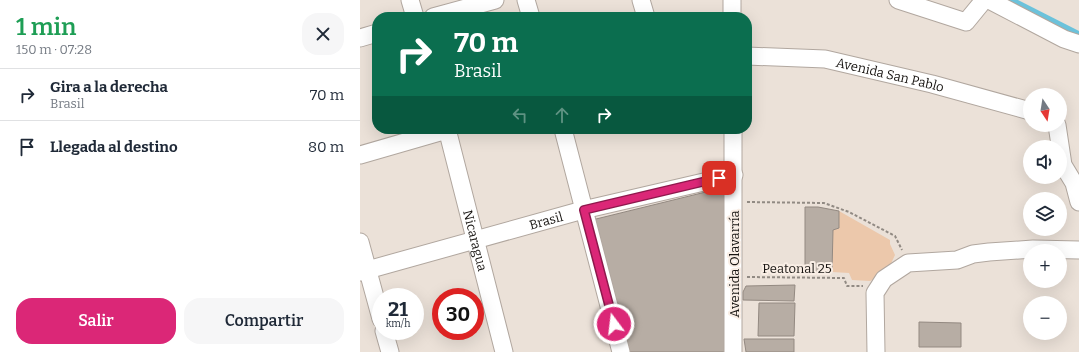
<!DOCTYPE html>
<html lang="es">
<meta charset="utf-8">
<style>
:root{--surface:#fff;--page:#f6f6f7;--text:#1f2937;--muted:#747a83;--line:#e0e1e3;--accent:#db2777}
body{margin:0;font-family:Bitter,serif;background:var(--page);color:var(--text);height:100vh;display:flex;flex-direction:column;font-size:15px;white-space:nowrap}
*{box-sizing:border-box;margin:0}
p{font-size:13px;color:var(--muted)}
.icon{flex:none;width:22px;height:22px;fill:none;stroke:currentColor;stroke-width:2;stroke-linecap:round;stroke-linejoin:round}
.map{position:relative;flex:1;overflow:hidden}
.panel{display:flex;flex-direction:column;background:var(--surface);width:360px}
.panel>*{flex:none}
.top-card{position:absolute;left:12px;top:12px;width:380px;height:122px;border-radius:16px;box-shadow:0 4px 16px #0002;background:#0b6e4f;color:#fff;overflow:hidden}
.needle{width:26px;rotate:168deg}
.buttons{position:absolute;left:663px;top:88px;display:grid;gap:8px}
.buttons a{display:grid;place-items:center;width:44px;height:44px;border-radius:50%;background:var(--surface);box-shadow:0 4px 16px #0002;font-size:20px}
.speed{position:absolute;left:12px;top:288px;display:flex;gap:8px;font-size:20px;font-weight:700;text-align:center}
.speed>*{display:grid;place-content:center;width:52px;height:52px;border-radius:50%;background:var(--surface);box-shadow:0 4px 16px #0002;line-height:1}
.speed small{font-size:10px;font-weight:400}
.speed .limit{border:6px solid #d22;background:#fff;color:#111}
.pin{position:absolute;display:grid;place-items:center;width:34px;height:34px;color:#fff;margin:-17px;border-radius:8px;box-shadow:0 2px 6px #0006}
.me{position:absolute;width:44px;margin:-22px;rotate:345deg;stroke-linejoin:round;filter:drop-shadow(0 0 3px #0008)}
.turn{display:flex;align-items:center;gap:14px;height:84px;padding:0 16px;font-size:18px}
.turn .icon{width:52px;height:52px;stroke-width:2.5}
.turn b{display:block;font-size:28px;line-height:34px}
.lanes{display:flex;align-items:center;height:38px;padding:0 16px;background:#0003;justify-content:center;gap:20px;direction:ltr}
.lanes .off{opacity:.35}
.round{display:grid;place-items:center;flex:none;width:42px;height:42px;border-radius:16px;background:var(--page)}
.overview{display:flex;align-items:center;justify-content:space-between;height:68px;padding:0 16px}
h1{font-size:24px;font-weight:600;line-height:30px;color:#1e9e55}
.button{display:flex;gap:8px;margin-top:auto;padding:8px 16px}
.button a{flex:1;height:46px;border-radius:16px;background:var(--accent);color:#fff;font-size:16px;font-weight:600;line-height:46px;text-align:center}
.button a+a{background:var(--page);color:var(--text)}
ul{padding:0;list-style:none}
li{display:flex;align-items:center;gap:12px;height:52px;padding:0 16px;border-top:1px solid var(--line)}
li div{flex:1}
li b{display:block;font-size:15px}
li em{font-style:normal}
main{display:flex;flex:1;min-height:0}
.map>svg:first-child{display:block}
</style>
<main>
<section class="panel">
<div class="overview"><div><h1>1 min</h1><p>150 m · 07:28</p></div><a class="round"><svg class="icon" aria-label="close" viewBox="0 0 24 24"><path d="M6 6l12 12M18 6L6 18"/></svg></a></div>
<ul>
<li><svg class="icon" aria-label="right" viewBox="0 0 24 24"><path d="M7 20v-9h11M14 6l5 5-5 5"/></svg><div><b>Gira a la derecha</b><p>Brasil</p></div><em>70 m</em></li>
<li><svg class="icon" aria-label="arrive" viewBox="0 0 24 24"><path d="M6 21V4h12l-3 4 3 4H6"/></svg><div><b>Llegada al destino</b></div><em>80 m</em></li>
</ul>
<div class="button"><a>Salir</a><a>Compartir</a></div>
</section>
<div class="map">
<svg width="719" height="352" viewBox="0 0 719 352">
<rect width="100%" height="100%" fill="#ebe1d8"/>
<path fill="#ecc8ab" d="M479,211L530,240V244L535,255L527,272L510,281L492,280L489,273L472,272L473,230L479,228Z"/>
<path fill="#6bc2db" d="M636,0H658L719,31V42Z"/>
<path fill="#b7ada4" stroke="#938981" d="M366,187L369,352H268L232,220Z
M445,207H458L479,211V228L473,230L472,272H445Z
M435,285L434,301L383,300V292L386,286Z
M399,303H435L434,336H398Z
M559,322L601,323V347H559Z
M384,339H434V352H386Z"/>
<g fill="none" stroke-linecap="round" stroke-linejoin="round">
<defs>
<g id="minor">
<path d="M50,0L55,17"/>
<path d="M166,0L171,17"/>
<path d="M281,0L286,17"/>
<path d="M538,0L606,22L624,0"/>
<path d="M629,0L704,39L719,44"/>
<path d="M73,17L135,0"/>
<path d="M372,17V0"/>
<path d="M0,38L17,33"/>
<path id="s1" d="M387,56L465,59L572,84L670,111"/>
<path d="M697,125L703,165L714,183L719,202"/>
<path id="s2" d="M87,129L144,352"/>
<path d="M203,129L261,352"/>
<path d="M0,155L90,129"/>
<path d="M0,242L21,319"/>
<path id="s3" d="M0,272L223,210L374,175"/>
<path d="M24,331L30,352"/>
<path d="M373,352V129"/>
<path d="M516,352L515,293L524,279L548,263L597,260L613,254L629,252L673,249L719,250"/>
</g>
</defs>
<use href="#minor" stroke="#b1a79f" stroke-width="19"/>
<path stroke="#918a83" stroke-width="2" stroke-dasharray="3 2" stroke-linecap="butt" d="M387,202L464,203L489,212L535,236L542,250
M387,277L484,278L487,286H503"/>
<use href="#minor" stroke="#fff" stroke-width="17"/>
</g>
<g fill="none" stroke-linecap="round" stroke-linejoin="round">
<defs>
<path id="route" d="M254,324L224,210L359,178"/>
</defs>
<use href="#route" stroke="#8e194d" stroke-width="10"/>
<use href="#route" stroke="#db2777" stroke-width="7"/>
</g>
<g text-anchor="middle" stroke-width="4" stroke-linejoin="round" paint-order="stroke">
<g font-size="13" fill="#181512" stroke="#f9eee5">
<text dy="5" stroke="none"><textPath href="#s1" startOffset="145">Avenida San Pablo</textPath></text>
<text dy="5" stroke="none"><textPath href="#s3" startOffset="193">Brasil</textPath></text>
<text dy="5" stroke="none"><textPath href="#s2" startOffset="115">Nicaragua</textPath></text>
<text transform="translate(374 264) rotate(-90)" y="5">Avenida Olavarría</text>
<text x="437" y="273">Peatonal 25</text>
</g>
</g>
</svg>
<div class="buttons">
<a><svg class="needle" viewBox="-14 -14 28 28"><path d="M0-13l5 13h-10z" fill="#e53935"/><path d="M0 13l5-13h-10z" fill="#747a83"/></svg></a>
<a><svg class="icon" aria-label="sound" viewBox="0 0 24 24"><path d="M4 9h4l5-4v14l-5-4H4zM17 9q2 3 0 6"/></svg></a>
<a><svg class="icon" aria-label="layers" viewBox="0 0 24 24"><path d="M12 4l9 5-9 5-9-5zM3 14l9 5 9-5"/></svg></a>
<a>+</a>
<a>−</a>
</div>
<div class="speed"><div>21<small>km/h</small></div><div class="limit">30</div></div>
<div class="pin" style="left:359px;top:178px;background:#d93025"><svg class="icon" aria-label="arrive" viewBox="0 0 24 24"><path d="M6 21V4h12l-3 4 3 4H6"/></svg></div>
<svg class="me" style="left:254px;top:324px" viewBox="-20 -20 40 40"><circle r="17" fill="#db2777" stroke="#fff" stroke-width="3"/><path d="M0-11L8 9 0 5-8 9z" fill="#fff"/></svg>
<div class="top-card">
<div class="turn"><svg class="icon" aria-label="right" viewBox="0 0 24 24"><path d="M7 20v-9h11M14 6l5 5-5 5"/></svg><div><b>70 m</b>Brasil</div></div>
<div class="lanes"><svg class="icon off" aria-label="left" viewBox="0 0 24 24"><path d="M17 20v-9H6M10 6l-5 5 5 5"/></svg><svg class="icon off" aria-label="ahead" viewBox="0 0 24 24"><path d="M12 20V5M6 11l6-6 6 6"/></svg><svg class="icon" aria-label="right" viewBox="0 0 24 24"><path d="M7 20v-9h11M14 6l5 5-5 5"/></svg></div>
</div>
</div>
</main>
